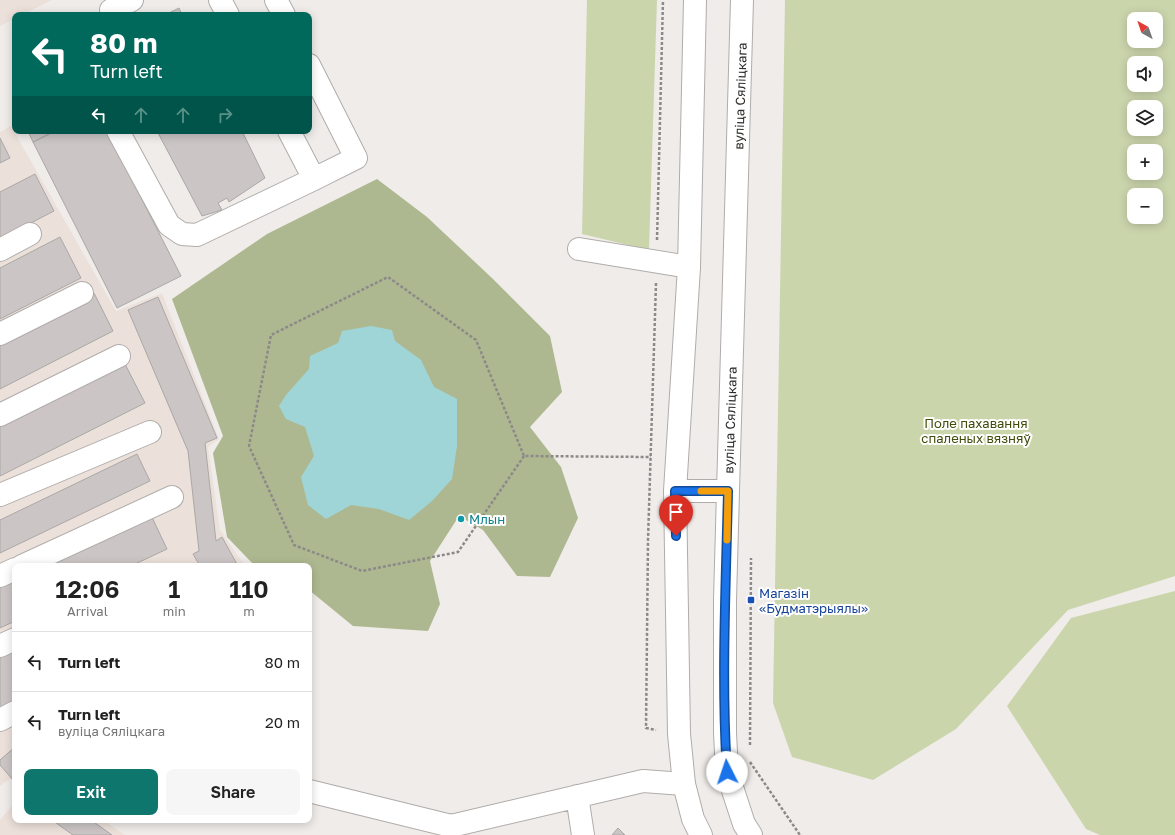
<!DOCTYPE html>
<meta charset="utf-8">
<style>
:root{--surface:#fff;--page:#f6f6f6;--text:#222;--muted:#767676;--line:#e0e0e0;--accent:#0f766e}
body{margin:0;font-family:"Golos Text",sans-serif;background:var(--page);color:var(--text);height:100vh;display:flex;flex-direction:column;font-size:15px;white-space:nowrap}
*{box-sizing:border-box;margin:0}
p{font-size:13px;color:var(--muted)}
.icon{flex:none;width:22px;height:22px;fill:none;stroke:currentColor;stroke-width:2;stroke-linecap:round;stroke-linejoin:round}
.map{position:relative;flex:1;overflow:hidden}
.panel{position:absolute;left:12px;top:563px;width:300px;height:260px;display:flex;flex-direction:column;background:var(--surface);border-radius:8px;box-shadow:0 2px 10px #0003}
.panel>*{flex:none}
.hud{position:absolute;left:12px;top:12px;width:300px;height:122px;border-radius:8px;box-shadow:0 2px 10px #0003;background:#00695c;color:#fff;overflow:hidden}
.needle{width:26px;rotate:320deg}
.controls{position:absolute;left:1127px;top:12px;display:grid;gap:8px}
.controls a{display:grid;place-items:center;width:36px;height:36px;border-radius:8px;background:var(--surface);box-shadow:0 2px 10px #0003;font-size:20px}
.pin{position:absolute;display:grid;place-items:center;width:34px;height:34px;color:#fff;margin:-41px -17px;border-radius:50% 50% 50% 0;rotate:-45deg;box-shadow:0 0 4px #0007}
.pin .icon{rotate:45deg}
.me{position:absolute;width:44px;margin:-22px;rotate:356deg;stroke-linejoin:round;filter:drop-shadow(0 0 3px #0008)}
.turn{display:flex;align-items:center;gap:14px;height:84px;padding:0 12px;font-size:18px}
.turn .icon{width:52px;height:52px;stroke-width:2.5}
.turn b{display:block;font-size:28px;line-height:34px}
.lanes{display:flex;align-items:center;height:38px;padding:0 12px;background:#0003;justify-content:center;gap:20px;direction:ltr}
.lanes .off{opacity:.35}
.eta{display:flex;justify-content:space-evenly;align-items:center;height:68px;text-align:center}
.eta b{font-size:24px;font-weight:600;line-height:28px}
.action{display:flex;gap:8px;margin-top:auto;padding:8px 12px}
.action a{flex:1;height:46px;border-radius:8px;background:var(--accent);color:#fff;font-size:16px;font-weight:600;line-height:46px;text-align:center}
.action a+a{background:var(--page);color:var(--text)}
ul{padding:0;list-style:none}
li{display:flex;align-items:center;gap:12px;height:60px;padding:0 12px;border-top:1px solid var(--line)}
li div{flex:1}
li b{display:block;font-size:15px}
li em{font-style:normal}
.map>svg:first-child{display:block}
</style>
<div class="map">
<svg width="1175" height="835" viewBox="0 0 1175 835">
<rect width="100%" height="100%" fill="#f0ecea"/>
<path fill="#ece1da" d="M0,0H52L22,15H15V19L0,26Z
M11,126L116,311L162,293L219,439L208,447L220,530L245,566H15V775L0,786V132Z
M15,802V820H103L125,835H0V820Z"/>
<path fill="#cbd5ac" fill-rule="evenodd" d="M587,0H657L649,250L582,234Z
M785,0H1175V576L1068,610L956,729L873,780L792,757L773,703ZM1134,19H1156V41H1134ZM1134,63H1156V85H1134ZM1134,107H1156V129H1134ZM1134,151H1156V173H1134ZM1134,195H1156V217H1134Z
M1175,591V835H1100L1086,829L1007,706L1071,618Z"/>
<path fill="#aeb890" d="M377,179L427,217L493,279L550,336L562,392L530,427L561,467L578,518L550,577L517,576L483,530L459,516L430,561L440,604L428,631L353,626L309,590V566H255L227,537L213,453L223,436L172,299L267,234Z"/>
<path fill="#9fd5d7" d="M371,326L392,330L395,341L421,360L434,387L457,399V446L452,479L432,501L409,520L379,509L351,505L326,519L308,505L301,477L314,456L305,427L286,419L279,406L286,395L309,369L310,356L338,343L342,331Z"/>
<path fill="#cbc6c5" stroke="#aba7a6" d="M179,8L182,15H165Z
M28,131H55L33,142Z
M55,131H107L181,276L117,308L33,142Z
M157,131H242L265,178L229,202L227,198L218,203L222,210L202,216Z
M0,138L10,158L0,163Z
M35,174L54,211L0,239V192Z
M60,237L81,278L0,319V268Z
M94,293L113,331L0,389V341Z
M158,297L217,438L205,443L216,541L222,537L238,566H200L193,554L199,551L188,451L128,310Z
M125,364L145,403L0,476V426Z
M137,454L150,481L0,553V520Z
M150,513L167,549L131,566H37Z
M15,577V621L0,628V584Z
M15,647V701L0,708V654Z
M15,747V778L13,780L0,765V760Z
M52,820H91L112,835H73Z
M618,828L625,835H612Z"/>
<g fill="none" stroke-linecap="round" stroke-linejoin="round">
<defs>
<path id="minor" d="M220,0L228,15
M276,0L284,15
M111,10L132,0
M118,131L169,225L182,234L197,235L314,179L356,158L309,65
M289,131L314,179
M579,249L689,267
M0,250L30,234
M0,334L82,293
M0,415L119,356
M0,495L150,432
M22,566L172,497
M0,576L15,569
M0,646L15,639
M0,720L15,712
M309,791L451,826L643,781L684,784
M577,796L583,835"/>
<path id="major" d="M695,0L689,267L675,491L679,734L684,784L693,819L701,835
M742,0L728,491L725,600V733L727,772L744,824L751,835
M675,491H728"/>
</defs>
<use href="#minor" stroke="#b0acaa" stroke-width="24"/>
<use href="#major" stroke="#b0acaa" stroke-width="24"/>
<path stroke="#8c8a88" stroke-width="2.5" stroke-dasharray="3 2" stroke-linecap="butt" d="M657,240L663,0
M656,283L648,540L646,728L656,730
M524,456L458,552L362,571L294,545L249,446L271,335L388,277L476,340L524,456L651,457
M750,745L751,558
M750,762L800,835"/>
<use href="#minor" stroke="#fff" stroke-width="22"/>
<use href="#major" stroke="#fff" stroke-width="22"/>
</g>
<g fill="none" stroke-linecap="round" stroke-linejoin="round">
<defs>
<path id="route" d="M676,536L675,491H728C726,585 721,679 727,772"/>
</defs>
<use href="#route" stroke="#114b97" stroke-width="10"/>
<use href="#route" stroke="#1a73e8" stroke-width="7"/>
<path stroke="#f59e0b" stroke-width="7" d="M701,491H728L727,540"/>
</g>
<circle fill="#0f9aa8" stroke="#fff" stroke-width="1.5" cx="461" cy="519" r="4"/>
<rect fill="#1a4fb4" stroke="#fff" stroke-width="1.5" x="747" y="596" width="8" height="8" rx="2"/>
<g text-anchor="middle" stroke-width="4" stroke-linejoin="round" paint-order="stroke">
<g font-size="13" fill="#2f2e2d" stroke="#fff">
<text transform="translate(740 96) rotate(-88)" y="5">вуліца Сяліцкага</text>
<text transform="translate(730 420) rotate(-88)" y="5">вуліца Сяліцкага</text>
</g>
<g font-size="13" fill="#424c0b" stroke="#fff">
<text x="976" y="428">Поле пахавання<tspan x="976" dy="15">спаленых вязняў</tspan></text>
</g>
<g font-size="13" fill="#0d838f" stroke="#fff" text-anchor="start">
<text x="469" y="524">Млын</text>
</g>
<g font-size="13" fill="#164399" stroke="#fff" text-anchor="start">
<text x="759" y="598">Магазін<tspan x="759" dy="15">«Будматэрыялы»</tspan></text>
</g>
</g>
</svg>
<div class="controls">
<a><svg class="needle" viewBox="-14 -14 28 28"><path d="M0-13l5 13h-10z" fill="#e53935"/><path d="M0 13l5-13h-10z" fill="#767676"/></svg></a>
<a><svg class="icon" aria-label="sound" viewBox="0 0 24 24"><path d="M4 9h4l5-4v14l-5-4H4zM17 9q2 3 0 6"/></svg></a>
<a><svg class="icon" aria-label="layers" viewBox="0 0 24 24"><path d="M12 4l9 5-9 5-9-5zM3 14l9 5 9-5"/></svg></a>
<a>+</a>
<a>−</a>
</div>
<div class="pin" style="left:676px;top:536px;background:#d93025"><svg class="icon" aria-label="arrive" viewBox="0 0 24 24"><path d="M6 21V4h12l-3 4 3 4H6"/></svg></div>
<svg class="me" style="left:727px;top:772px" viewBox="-20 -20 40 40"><circle r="19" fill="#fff"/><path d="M0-13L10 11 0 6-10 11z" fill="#1a73e8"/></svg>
<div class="hud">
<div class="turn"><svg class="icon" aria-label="left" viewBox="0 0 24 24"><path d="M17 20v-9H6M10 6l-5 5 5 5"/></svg><div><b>80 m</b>Turn left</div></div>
<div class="lanes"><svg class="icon" aria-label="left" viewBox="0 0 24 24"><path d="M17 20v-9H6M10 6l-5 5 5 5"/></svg><svg class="icon off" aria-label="ahead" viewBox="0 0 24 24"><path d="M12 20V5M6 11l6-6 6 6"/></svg><svg class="icon off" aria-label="ahead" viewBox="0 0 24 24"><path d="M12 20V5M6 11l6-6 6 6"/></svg><svg class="icon off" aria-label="right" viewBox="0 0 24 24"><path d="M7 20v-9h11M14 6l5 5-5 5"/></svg></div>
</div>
<section class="panel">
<div class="eta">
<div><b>12:06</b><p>Arrival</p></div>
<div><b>1</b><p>min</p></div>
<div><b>110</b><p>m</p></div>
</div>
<ul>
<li><svg class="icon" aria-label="left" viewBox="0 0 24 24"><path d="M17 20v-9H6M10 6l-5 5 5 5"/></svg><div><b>Turn left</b></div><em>80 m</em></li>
<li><svg class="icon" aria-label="left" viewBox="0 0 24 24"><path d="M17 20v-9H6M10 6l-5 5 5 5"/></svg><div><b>Turn left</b><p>вуліца Сяліцкага</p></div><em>20 m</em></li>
</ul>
<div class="action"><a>Exit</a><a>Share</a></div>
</section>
</div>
